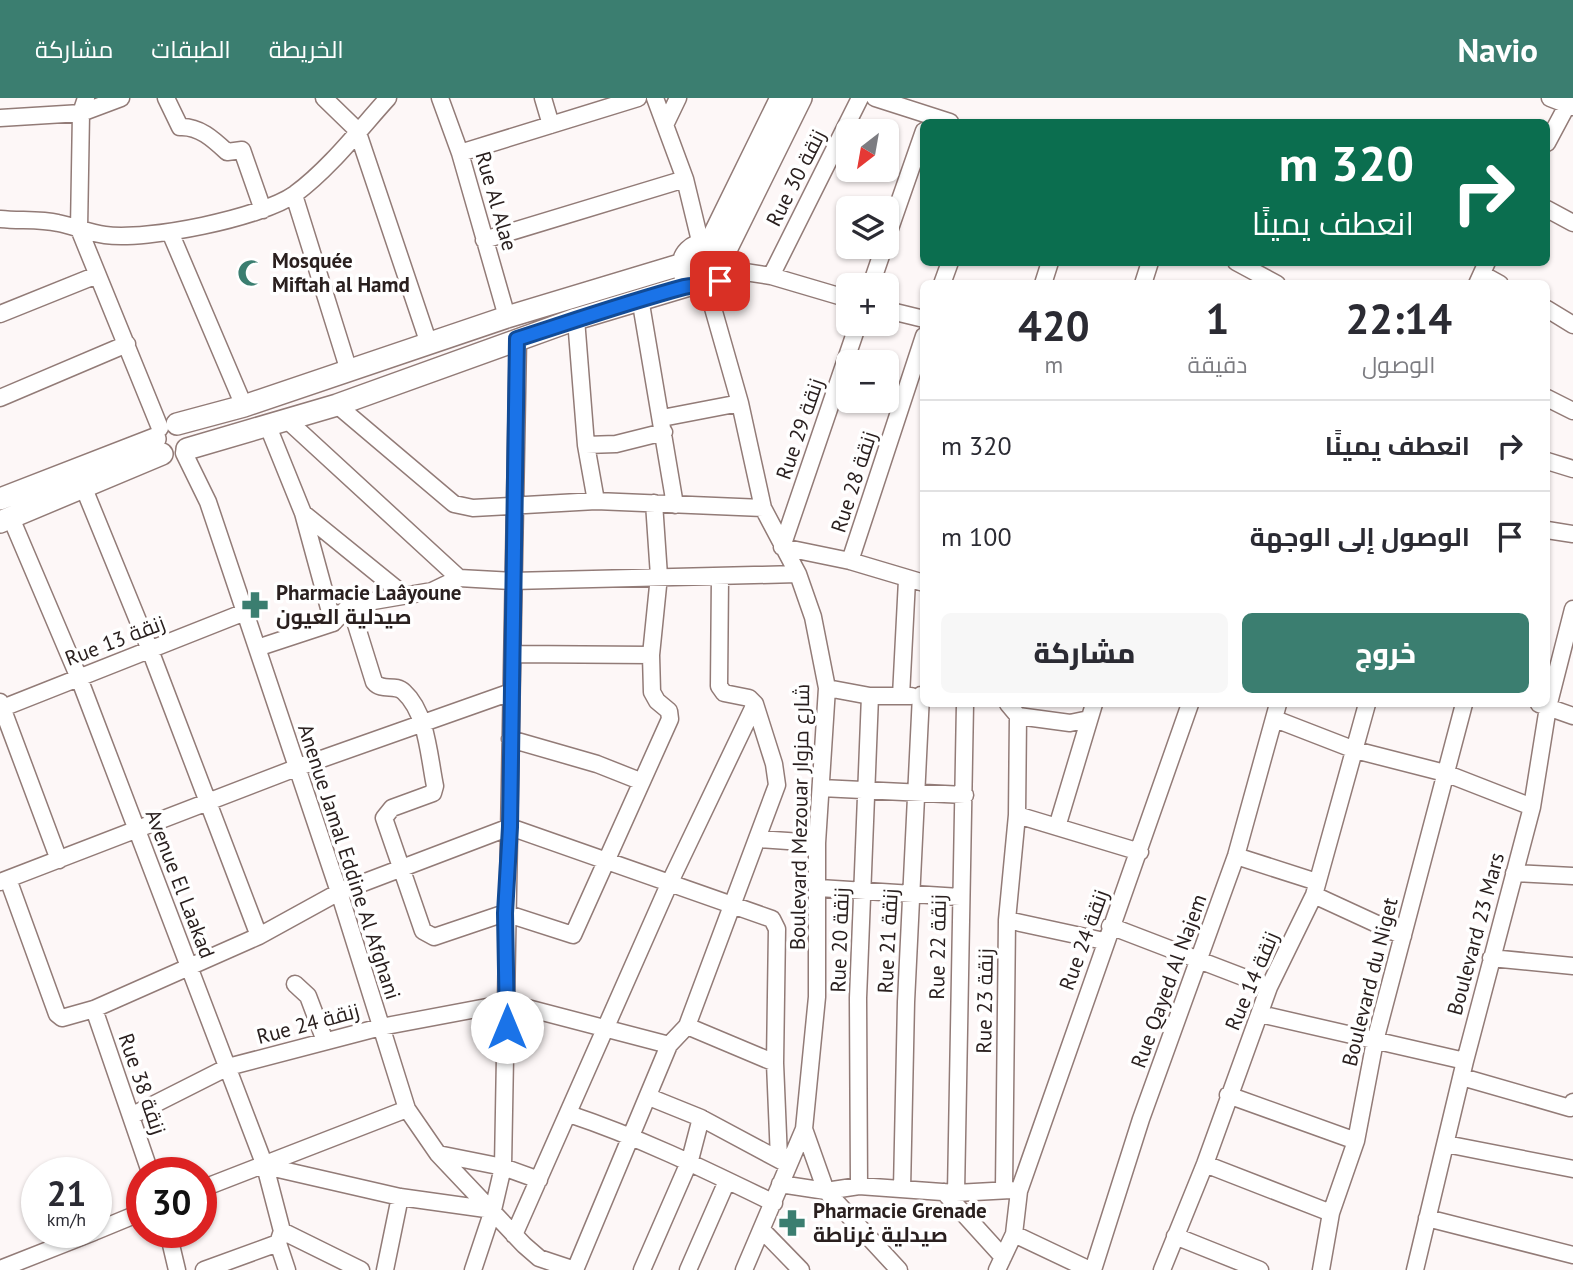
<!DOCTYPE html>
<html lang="ar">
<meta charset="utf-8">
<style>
:root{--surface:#fff;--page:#f7f7f7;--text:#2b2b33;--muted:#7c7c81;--line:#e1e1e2;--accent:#3b7e70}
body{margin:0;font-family:"PT Sans",Cairo,sans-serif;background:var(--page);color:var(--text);direction:rtl;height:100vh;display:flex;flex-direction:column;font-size:26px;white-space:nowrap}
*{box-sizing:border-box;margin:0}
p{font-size:23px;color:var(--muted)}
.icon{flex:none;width:38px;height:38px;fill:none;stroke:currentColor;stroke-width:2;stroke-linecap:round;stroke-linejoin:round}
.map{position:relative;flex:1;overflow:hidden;direction:ltr}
.sheet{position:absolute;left:920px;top:182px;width:630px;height:427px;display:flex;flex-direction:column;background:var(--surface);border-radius:10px;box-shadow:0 2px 5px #0004;direction:rtl}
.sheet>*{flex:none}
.hud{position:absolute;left:920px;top:21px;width:630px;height:147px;border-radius:10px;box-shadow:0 2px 5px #0004;direction:rtl;background:#0b6e4f;color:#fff;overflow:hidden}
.needle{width:46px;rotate:211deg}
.buttons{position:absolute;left:836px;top:21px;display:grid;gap:14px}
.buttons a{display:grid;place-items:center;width:63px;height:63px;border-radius:10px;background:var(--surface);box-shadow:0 2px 5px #0004;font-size:35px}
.speed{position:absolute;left:21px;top:1059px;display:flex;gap:14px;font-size:35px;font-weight:700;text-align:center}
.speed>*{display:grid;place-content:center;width:91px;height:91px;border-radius:50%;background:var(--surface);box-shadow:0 2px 5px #0004;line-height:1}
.speed small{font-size:18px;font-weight:400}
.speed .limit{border:10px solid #d22;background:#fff;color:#111}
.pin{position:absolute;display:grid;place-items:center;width:60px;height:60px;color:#fff;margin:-30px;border-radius:14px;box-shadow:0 4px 10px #0006}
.me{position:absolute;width:77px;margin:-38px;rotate:0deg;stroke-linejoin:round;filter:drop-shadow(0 0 5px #0008)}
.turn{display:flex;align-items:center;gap:24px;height:147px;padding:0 21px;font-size:32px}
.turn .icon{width:91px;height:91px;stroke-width:2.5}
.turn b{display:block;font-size:49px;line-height:60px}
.eta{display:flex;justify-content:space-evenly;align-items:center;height:119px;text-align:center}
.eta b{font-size:42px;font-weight:800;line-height:49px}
.button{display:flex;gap:14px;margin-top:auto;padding:14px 21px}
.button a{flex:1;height:80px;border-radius:10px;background:var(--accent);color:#fff;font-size:28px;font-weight:800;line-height:80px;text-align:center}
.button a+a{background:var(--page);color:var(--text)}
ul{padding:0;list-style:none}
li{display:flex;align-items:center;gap:21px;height:91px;padding:0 21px;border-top:2px solid var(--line)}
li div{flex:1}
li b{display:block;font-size:26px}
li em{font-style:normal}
header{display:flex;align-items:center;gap:42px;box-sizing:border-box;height:98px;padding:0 35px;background:var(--accent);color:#fff}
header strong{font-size:33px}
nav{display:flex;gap:38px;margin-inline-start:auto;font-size:24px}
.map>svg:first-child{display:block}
</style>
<header>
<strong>Navio</strong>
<nav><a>الخريطة</a><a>الطبقات</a><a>مشاركة</a></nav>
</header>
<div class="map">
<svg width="1573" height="1172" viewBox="0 0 1573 1172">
<rect width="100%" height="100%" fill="#fdf7f7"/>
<path fill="#ffe2de" d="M688 168a15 15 0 1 1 30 0a15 15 0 1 1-30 0Z"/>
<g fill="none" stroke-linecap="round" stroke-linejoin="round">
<defs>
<path id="minor" d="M86,0L81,15L79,131L160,330
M166,0L180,29C199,28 213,41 227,54L242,52L263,112
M324,0L357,32L429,246
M440,0L460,55L507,219
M543,0L551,27
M655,0L685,81L701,147
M875,0L950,24
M1550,0L1573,9
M0,20L81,15L121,0
M666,25L678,0
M1547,45L1571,0
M460,55L638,0
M294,97L349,273
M1547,111L1573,125
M0,121C19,123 40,121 58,125C74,128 89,135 105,137C147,143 261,120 295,96C330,70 359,32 388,0
M170,134L244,308
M887,139L924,33
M484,142L685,81
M1236,164L1277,186
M725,171L771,178L849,201
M1482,176L1500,186
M771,178L860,0
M942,186L950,164
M1043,186L1050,164
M1143,186L1150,164
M1477,186L1487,164
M871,187L884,149
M707,189L740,305L763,410L798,476L813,519L827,590L817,745V899L804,1031L744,1172
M640,200L675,407
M1547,211L1573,227
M887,212L924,221
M0,216L97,177
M576,221L586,347L596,403
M858,226L782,449L850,463L924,485
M0,300L127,246
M1547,300L1573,313
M337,307L454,406L473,410L596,403L763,410
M662,320L740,305
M286,321L459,480
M267,326L303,415L333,525
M586,347L616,346L664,334
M184,355L208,404L339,794L407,1011L438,1056L524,1147L539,1160L575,1172L669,947L687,928L777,687L774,666L755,606L749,600L724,595L719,588L720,478
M1547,363L1573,371
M83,388L150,552L259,838
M303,415L404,497
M11,420L79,580L265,1068L282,1133L278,1145L287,1172
M1547,432L1573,436
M850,463L924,238
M350,507L374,584C382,594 395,585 404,594C427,615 429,659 435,688L433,695L392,710L384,720L423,833L434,839L505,815L573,837L670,621L669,613L657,603L652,594L651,557L659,478L654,405
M257,550L333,525L350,507L432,493L459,480L512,483L798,476
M513,556L651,557
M827,590L870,598H911
M901,598L907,482
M0,604L59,762
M1008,606L1018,618L1070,625L1089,621
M1539,606L1573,618
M0,611L245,514
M1018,618L1017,717L1140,754
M1275,621L1355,652L1445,675L1532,709
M510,641L597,666L640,683
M821,690L965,697
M1057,729L1094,606
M759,741L817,745
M1236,758L1317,784
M1514,775L1573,778
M8,781L57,916L62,920L94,911L259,838L339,794L510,729L772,821L777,831L775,965L779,1061
M0,784L296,670L511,594
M819,790L960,799
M1314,797L1403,838
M1007,822L1104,843
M1110,828L1269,889
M1491,860L1573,868
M295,886L308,898L325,943
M94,911L150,1074
M1260,916L1465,963
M687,928L775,965
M1462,979L1570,1010L1573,1004
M1228,997L1356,1043
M649,999L701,1020L785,1065
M569,1016C641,1040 706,1072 774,1105
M131,1018L228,969L381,929L508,905L669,947
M804,1031L826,1093L899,1172
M1446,1046L1573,1071
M438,1056L503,1069L539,1082
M1205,1066L1331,1115
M265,1068L400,1099L493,1112
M780,1086L826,1093L859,1088L956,1095L1011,1092
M859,1088L858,900L870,598
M201,1091L407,1011
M902,1091L906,904L921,597
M1004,1091L1007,822L1017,717
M944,1094L1003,1159
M956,1095L965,606
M1427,1120L1573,1157
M762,1132L801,1172
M96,1133L142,1114
M282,1133L361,1172
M168,1134L177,1172
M1014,1136L1090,1172
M514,1137L670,784L755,606
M1175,1138L1260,1172
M0,1171L94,1134
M204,1172L278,1145
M385,1172L400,1099
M473,1172L493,1112L503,1069L518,241
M642,1172L690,1062L701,1020
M688,1172L727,1083
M997,1172L1014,1136L1019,1093L1190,606
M1093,1172L1141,1021L1236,758L1278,606
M1162,1172L1205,1066L1269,889L1314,797L1367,606
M1321,1172L1331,1115L1356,1043L1375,943L1464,606
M1415,1172L1465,963L1532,709L1548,609L1573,511"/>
<path id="major" d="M683 168a21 21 0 1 1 42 0a21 21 0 1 1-42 0Z
M709,147L781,0
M723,158L801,0
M177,326L244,308L507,219L683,166
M187,351L337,307L576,221L693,186
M0,401L155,341
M0,424L162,356"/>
</defs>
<use href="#minor" stroke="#927b77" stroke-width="19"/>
<use href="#major" stroke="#927b77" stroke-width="24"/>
<use href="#minor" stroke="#fff" stroke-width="16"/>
<use href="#major" stroke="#fff" stroke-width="21"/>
</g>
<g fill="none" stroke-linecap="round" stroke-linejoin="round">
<defs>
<path id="route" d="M507,929L505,815L510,729L517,241C573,223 628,204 684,189C698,185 707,192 720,183"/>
</defs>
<use href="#route" stroke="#114b97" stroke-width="18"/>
<use href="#route" stroke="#1a73e8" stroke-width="12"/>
</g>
<defs>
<symbol id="mosque-bare" viewBox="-9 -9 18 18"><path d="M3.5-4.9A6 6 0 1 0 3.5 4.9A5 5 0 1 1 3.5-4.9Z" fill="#3b7e70" stroke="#fff" stroke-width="2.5" paint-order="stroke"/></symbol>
<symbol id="pharmacy-bare" viewBox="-9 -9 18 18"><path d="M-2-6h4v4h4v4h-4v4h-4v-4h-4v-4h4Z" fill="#3b7e70" stroke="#fff" stroke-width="2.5" paint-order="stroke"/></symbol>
</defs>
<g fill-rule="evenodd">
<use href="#mosque-bare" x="232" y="156" width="38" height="38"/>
<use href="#pharmacy-bare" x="236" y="488" width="38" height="38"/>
<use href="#pharmacy-bare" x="773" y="1106" width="38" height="38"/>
</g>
<g text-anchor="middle" stroke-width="7" stroke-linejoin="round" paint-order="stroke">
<g font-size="21" fill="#2a201f" stroke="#fff">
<text transform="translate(796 80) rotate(-63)" y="7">Rue 30 زنقة</text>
<text transform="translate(496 103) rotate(74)" y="7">Rue Al Alae</text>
<text transform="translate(800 331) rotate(-71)" y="7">Rue 29 زنقة</text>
<text transform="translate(854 384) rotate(-72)" y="7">Rue 28 زنقة</text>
<text transform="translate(115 543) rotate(-21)" y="7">Rue 13 زنقة</text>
<text transform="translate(800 719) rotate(-89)" y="7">Boulevard Mezouar شارع مزوار</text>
<text transform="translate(349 764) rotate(72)" y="7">Anenue Jamal Eddine Al Afghani</text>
<text transform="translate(180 786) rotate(69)" y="7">Avenue El Laakad</text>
<text transform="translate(1476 836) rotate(-75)" y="7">Boulevard 23 Mars</text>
<text transform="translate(840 842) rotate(-88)" y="7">Rue 20 زنقة</text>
<text transform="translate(1084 842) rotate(-70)" y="7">Rue 24 زنقة</text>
<text transform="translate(888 843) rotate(-87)" y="7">Rue 21 زنقة</text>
<text transform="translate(938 849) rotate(-89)" y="7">Rue 22 زنقة</text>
<text transform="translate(1169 883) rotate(-70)" y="7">Rue Qayed Al Najem</text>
<text transform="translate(1252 883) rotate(-67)" y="7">Rue 14 زنقة</text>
<text transform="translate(1370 884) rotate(-76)" y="7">Boulevard du Niget</text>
<text transform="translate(985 903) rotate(-89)" y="7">Rue 23 زنقة</text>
<text transform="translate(308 926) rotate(-15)" y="7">Rue 24 زنقة</text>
<text transform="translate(142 986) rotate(71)" y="7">Rue 38 زنقة</text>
</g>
<g font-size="21" font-weight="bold" fill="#2a201f" stroke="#fff" text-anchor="start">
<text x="272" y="170">Mosquée<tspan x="272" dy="24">Miftah al Hamd</tspan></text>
<text x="276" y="502">Pharmacie Laâyoune<tspan x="276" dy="24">صيدلية العيون</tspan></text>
<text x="813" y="1120">Pharmacie Grenade<tspan x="813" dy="24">صيدلية غرناطة</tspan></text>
</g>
</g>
</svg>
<div class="buttons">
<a><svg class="needle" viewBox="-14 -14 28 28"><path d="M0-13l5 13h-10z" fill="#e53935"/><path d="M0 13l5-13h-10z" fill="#7c7c81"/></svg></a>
<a><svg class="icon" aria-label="layers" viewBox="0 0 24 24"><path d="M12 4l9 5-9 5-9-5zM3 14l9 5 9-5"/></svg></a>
<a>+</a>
<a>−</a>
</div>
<div class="speed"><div>21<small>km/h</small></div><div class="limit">30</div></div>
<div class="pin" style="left:720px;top:183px;background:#d93025"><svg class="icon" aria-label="arrive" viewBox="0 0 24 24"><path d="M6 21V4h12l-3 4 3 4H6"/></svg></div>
<svg class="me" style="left:507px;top:929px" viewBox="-20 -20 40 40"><circle r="19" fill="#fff"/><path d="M0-13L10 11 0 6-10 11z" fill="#1a73e8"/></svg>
<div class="hud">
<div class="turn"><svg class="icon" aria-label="right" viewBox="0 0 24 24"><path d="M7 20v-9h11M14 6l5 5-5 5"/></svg><div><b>320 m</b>انعطف يمينًا</div></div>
</div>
<section class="sheet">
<div class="eta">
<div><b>22:14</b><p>الوصول</p></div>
<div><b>1</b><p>دقيقة</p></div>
<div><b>420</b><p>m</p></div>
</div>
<ul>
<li><svg class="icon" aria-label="right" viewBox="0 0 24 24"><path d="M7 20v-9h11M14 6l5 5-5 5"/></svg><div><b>انعطف يمينًا</b></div><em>320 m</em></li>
<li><svg class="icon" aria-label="arrive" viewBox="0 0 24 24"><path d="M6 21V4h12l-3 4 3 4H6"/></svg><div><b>الوصول إلى الوجهة</b></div><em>100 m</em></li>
</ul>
<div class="button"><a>خروج</a><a>مشاركة</a></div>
</section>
</div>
